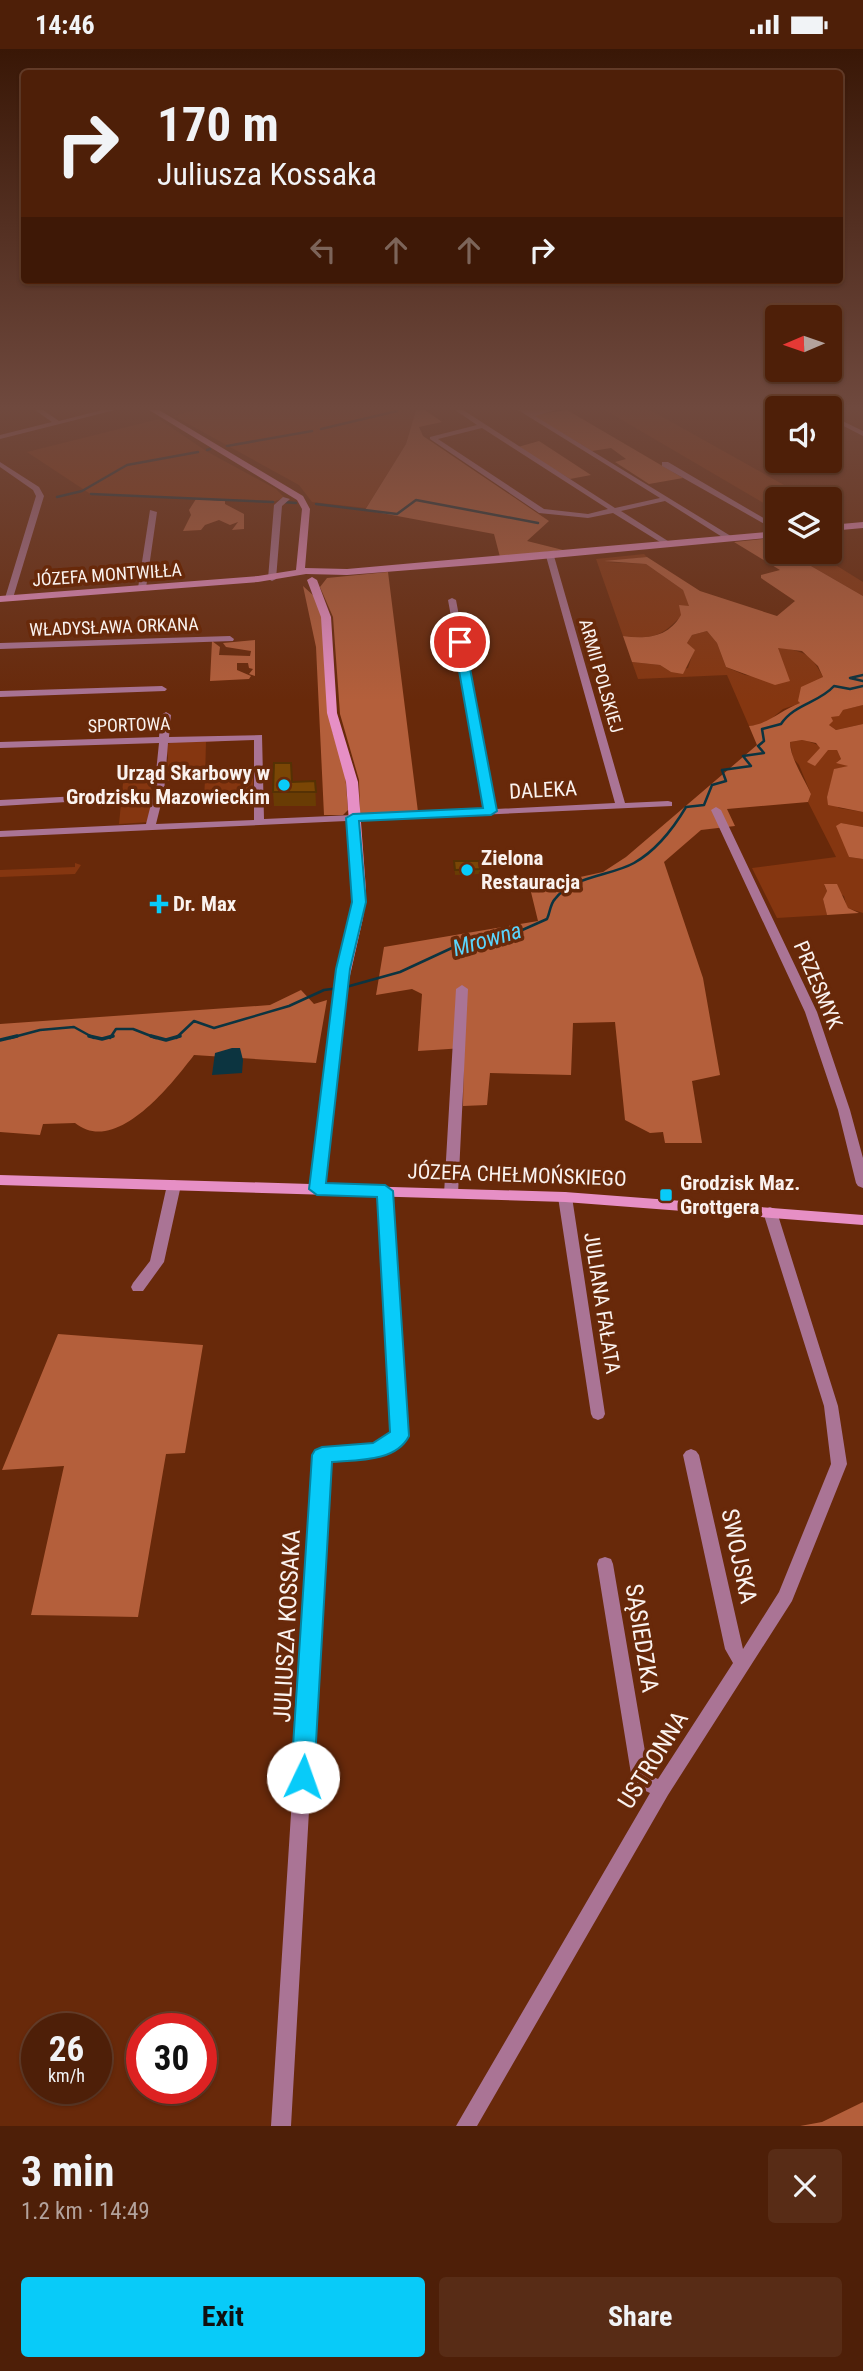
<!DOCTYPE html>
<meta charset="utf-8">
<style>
:root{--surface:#4e1f08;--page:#582c16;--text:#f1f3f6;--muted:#b3a29c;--line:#653d29;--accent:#08cbf9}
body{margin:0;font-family:"Roboto Condensed",sans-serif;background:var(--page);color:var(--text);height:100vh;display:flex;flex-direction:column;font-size:26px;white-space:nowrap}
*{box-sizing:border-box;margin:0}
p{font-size:23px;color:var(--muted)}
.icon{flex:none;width:38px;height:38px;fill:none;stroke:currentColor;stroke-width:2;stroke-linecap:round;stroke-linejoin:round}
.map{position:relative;height:2077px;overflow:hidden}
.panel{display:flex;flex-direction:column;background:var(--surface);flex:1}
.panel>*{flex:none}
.banner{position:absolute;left:21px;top:21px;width:822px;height:214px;border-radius:7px;box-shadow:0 2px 5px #0004,0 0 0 2px var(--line);background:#4e1f08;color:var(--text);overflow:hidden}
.needle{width:46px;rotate:268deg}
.fabs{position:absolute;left:765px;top:256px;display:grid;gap:14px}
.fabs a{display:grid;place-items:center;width:77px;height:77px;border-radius:7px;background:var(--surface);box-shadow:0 2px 5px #0004,0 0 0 2px var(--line);font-size:35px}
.speed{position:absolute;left:21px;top:1964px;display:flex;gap:14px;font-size:35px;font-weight:700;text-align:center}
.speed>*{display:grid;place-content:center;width:91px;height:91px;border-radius:50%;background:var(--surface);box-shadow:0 2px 5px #0004,0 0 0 2px var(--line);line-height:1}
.speed small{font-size:18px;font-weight:400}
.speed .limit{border:10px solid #d22;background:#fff;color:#111}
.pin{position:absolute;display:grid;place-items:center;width:60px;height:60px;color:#fff;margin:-30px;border:4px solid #fff;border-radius:50%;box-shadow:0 2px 7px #0007}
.me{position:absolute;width:77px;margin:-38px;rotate:3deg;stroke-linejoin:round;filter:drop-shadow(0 0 5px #0008)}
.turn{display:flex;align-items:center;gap:24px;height:147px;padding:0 21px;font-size:32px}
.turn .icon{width:91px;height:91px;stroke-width:2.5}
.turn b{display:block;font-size:49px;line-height:60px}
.lanes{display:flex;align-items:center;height:66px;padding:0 21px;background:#0003;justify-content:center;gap:35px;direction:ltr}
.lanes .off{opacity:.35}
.round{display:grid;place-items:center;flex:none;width:74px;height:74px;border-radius:7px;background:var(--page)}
.summary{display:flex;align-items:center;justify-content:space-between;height:119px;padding:0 21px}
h1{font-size:42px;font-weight:700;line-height:52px}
.button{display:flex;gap:14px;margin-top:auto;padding:14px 21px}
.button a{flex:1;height:80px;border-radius:7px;background:var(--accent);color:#111;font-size:28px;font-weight:700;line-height:80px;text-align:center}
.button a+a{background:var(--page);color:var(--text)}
.status{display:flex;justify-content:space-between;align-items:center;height:49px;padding:0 35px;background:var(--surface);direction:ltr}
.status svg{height:19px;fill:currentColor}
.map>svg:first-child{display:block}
</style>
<div class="status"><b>14:46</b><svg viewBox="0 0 49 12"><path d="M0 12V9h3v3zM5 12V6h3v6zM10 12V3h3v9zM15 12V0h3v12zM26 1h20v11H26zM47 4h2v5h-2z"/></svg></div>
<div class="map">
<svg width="863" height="2077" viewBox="0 0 863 2077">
<rect width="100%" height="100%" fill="#68290a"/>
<path fill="#853610" d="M196,361H416L406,395L366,459L312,453L299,436L174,367Z
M605,361H650L809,450H777V462Z
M159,370L206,402L276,440L285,449L275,452L92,446L27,403Z
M785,502H813L863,533V547Z
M644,505L647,508L607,513L646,515L683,541L690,558C665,583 660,592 623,587L596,510Z
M707,582L717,594L726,618L745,626L789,632L777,598C803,602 811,604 823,628L801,654L783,660L765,675L749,677L727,626L638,630L632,613L660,616L671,623L688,619L694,601L687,594L692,586Z
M863,656V675L836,681L829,676L830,668L843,661Z
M237,691L206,693L205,730L164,732L168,709L166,696L172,693Z
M802,691C816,693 823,701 837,701L841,710L837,713L849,717L835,720L827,748L839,759L863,763V778L841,774L849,808L863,810V864L847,859L844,847L824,836L827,842L823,850L827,866L777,869L752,819L836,808L808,753L811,745L799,716L793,709L790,693Z
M253,729V747L204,749L205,731Z
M149,733L154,748L149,773L119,775L123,734Z
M75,814L81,816L75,825L0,828V821L75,818Z"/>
<path fill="#b45f3b" d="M416,361H425L442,373L419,378L423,387L549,472L527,492L563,501L500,508L494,485L365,461L406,395Z
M567,361L683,429L649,435L615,413L626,410L611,399L592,402L532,366Z
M539,392L591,426L570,430L518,398Z
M196,450L225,452V455L244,465V480L232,481L238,473L230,476L219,471L205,476L201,481L183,482L191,466L189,461Z
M763,490L777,498V502H785L863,547V656L843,661L839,667L831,668L833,672L829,676L836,681L863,675V763L828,756L827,748L834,720L848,717L836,714L841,710L837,701H828L815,717L807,713L820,699L816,694L802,691L790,693C790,709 804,729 811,745L808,753L727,760L735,777L701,781L664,813L703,929L720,1026L692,1032L702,1094H665L663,1083L650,1084L625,1071L615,973L573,974L571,1026L490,1024L487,1056L463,1057L464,999L418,1002L422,945L412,940L376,946L384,898L538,872L530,839L603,823L626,808L757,696L749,677C769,675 781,661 800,654L798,652L801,638L823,628L818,617L802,602L778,599L790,632L775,636L726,618L717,594L707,582L692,586L687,594L695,601L683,625L671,623L660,616L632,613L623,587C646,590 668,589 681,566L679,556L689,557L683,541L646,515L604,512L647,508L700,542L777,567L795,552L761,529V526L780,521L734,493Z
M388,523L418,763L360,764L359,731L340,665L333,568L320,538L327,529Z
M303,537L315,548L322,567L332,681L345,723L348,761L343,766H324L316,598Z
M255,591V627L249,625L253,620L249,619L248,614H237V621L251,627L249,630L210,632L212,592L220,598L219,606L250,607L251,602L226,598L223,594Z
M841,774L863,778V810L849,808L836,777Z
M824,835H837L848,859L859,864L827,866L823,850L827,842Z
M301,941L314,955L327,951L316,1014L194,1006C171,1036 116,1107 75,1074L43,1075L40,1086L0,1083V975L270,956Z
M58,1285L203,1296L185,1404L166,1405L138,1568L31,1566L64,1417L2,1421Z
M863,2053V2077H800L822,2073Z"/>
<path fill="#0c3440" d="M232,999H240L243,1011L242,1024L212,1026L215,1004Z"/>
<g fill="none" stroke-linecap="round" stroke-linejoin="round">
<path stroke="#0c3440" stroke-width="2.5" d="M321,380L397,362
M227,397L312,382
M207,401L210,400
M91,445L273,453
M57,448L82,442L127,416L198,403
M284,453L296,454
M316,455L397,465L416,451L538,474
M863,626L850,629L863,632
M346,938L400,923L454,898L511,886L547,870C550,864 550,855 555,850C572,827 611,827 634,814C657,801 673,780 686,758L704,756L712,736L726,732L722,721L751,717L743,707L764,704L758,697L764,692L762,680L781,675C794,655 819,654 834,637L850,640L863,637
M10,989L40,981L74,978L94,989
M110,989L116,980H133L156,989
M176,989L194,972L214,979L289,957L324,941L339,939"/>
<path stroke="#0c3440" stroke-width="3.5" d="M89,987L102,990L113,987
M151,987L166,991L180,987
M0,991L17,987"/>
<path fill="#aa7495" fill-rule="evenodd" d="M35,361H43L59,372L102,361H115L0,390V386L52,373Z
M455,361H463L615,459L660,449L518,361C531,361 543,361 556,361L535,367L734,489L727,491L665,452L621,462L671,494V498H668L613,464L588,469L539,464L430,390V388L477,376ZM482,379L608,460L588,465L544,460L438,390Z
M830,366L863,382V387L830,370Z
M0,413L39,438L44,447L13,549L9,551L5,549L36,447L33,441L0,418Z
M662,413H668L777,477V482L662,417Z
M283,448L290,450L282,457L276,530L272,532L268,530L274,456Z
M150,461L157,463L146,539L142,541L138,539Z
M547,505L554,507L625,754L668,752L672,753V757L0,788V782L146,775L154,743L159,694L0,699V693L159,688L161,666L166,663L171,666L169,688L262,686L264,770L486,760L448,551L452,549L456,551L496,760L615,754L546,507ZM254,691V771L156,775L164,743L168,694Z
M230,587L234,590L233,592L0,600V594Z
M162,637L167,640L165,642L0,648V642Z
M80,747L85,750L84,752L0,757V751Z
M716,758L721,761L817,963L850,1061L863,1109V1139L858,1137L856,1134L838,1061L805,963L711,761Z
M462,936L468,940L458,1145L456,1148H446L444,1145L456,940Z
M174,1131L179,1133L181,1136L164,1213L143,1242H133L131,1238L133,1234L150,1212L167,1136L169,1133Z
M385,1137L390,1139L392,1142L408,1387L405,1391L377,1407L329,1412L291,2077H271L314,1406L317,1402L322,1400L374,1395L392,1384L378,1142L380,1139Z
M565,1143L570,1145L572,1148L605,1365L603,1369L598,1371L593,1369L591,1365L558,1148L560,1145Z
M770,1158L775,1160L777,1163L838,1357L847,1415L792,1552L668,1746L477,2077H456L650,1744L635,1737L632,1731L597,1515L599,1510L605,1508L611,1510L613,1515L649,1726L658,1730L733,1614L725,1600L683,1406L686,1402L691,1400L696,1402L699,1406L743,1600L779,1543L831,1415L824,1357L763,1163L765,1160Z"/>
<path fill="#e68fc5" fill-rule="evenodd" d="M149,361H159L303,447L310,460L305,519L347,520L777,482V488L499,514L347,526L306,525L258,533L0,553V547L258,527L296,521L302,460L297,451Z
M863,473V479L830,482V476Z
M312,528L317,531L331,568L337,664L358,733L366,841L363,869L349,931L325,1136L565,1143L863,1166V1176L565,1153L0,1136V1126L310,1135L335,931L351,869L354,841L346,733L327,664L321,568L307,531Z"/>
</g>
<path fill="#693c04" d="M315,732L316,757H274L273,743L292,733Z
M454,812L480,820V825L455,826Z"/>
<path fill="#7a4605" stroke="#553104" stroke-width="2" d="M274,714H291L292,733L315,732L316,743H273Z
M454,812H479L480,820L455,821Z"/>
<linearGradient id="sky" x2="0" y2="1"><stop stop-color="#391706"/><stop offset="0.55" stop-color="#6f493e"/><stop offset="1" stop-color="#6f493e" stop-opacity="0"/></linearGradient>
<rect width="863" height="652" fill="url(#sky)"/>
<path fill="#08cbf9" stroke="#0584a2" stroke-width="2" d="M460,590L465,593L497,762L491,766L359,772L366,853L350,920L326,1134L385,1136L393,1142L409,1387C396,1413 357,1411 332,1413L314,1728L311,1736L303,1739L294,1736L291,1728L312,1406L315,1401L322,1398L373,1394L390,1383L377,1148L317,1146L309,1140L336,920L352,853L346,769L353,765L483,759L454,593Z"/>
<g fill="#08cbf9" stroke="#68290a" stroke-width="2.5">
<circle cx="284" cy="736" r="7"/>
<circle cx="467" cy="821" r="7"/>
<path d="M155.5 844.5h7v7h7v7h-7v7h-7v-7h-7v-7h7z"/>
<rect x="659" y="1139" width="14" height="14" rx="3.5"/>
</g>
<g text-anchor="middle" stroke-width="7" stroke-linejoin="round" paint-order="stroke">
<g font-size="18" fill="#faf2ef" stroke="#68290a">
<text transform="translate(107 526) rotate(-4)" y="6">JÓZEFA MONTWIŁŁA</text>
<text transform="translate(114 578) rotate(-2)" y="6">WŁADYSŁAWA ORKANA</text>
<text transform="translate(601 627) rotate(74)" y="6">ARMII POLSKIEJ</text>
<text transform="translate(129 676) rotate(-2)" y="6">SPORTOWA</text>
</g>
<g font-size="21" font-weight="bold" fill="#faf2ef" stroke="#68290a" text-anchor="start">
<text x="270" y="731" text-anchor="end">Urząd Skarbowy w<tspan x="270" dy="24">Grodzisku Mazowieckim</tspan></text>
<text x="481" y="816">Zielona<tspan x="481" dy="24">Restauracja</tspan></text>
<text x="173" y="862">Dr. Max</text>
<text x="680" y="1141">Grodzisk Maz.<tspan x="680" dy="24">Grottgera</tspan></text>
</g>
<g font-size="21" fill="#faf2ef" stroke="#68290a">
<text transform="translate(543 741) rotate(-3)" y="7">DALEKA</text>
<text transform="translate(818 936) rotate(67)" y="7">PRZESMYK</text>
<text transform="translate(517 1126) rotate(2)" y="7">JÓZEFA CHEŁMOŃSKIEGO</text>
<text transform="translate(602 1254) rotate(81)" y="7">JULIANA FAŁATA</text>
</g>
<g font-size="23" font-style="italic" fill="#59d4fc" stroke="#68290a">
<text transform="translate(487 890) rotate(-16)" y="8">Mrowna</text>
</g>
<g font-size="24" fill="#faf2ef" stroke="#68290a">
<text transform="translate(739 1507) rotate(78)" y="8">SWOJSKA</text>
<text transform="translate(287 1577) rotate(-87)" y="8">JULIUSZA KOSSAKA</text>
<text transform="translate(642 1589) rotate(81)" y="8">SĄSIEDZKA</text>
<text transform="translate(653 1711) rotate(-58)" y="8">USTRONNA</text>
</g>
</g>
</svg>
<div class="fabs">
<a><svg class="needle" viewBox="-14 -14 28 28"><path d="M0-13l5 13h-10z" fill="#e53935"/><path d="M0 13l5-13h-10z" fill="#b3a29c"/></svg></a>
<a><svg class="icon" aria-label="sound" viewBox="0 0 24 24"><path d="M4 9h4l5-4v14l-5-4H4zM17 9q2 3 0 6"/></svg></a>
<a><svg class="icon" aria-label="layers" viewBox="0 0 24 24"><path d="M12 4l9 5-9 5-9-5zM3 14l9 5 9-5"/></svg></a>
</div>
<div class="speed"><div>26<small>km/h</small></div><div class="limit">30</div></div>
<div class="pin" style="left:460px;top:593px;background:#d93025"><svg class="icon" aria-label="arrive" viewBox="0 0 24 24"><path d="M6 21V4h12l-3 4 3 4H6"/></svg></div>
<svg class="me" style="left:303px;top:1728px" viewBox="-20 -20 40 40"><circle r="19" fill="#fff"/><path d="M0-13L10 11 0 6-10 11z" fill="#08cbf9"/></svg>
<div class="banner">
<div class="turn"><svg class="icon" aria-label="right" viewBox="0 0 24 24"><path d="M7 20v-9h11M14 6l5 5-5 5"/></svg><div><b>170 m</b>Juliusza Kossaka</div></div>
<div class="lanes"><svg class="icon off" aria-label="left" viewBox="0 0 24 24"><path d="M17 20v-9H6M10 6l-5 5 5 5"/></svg><svg class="icon off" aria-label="ahead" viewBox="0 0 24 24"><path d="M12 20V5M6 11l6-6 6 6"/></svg><svg class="icon off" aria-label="ahead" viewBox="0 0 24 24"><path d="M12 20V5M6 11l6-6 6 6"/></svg><svg class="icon" aria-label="right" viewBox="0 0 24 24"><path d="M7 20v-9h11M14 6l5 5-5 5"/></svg></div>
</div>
</div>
<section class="panel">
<div class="summary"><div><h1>3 min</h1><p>1.2 km · 14:49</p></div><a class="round"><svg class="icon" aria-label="close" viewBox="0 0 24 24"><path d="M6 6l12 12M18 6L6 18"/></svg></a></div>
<div class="button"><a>Exit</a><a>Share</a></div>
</section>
